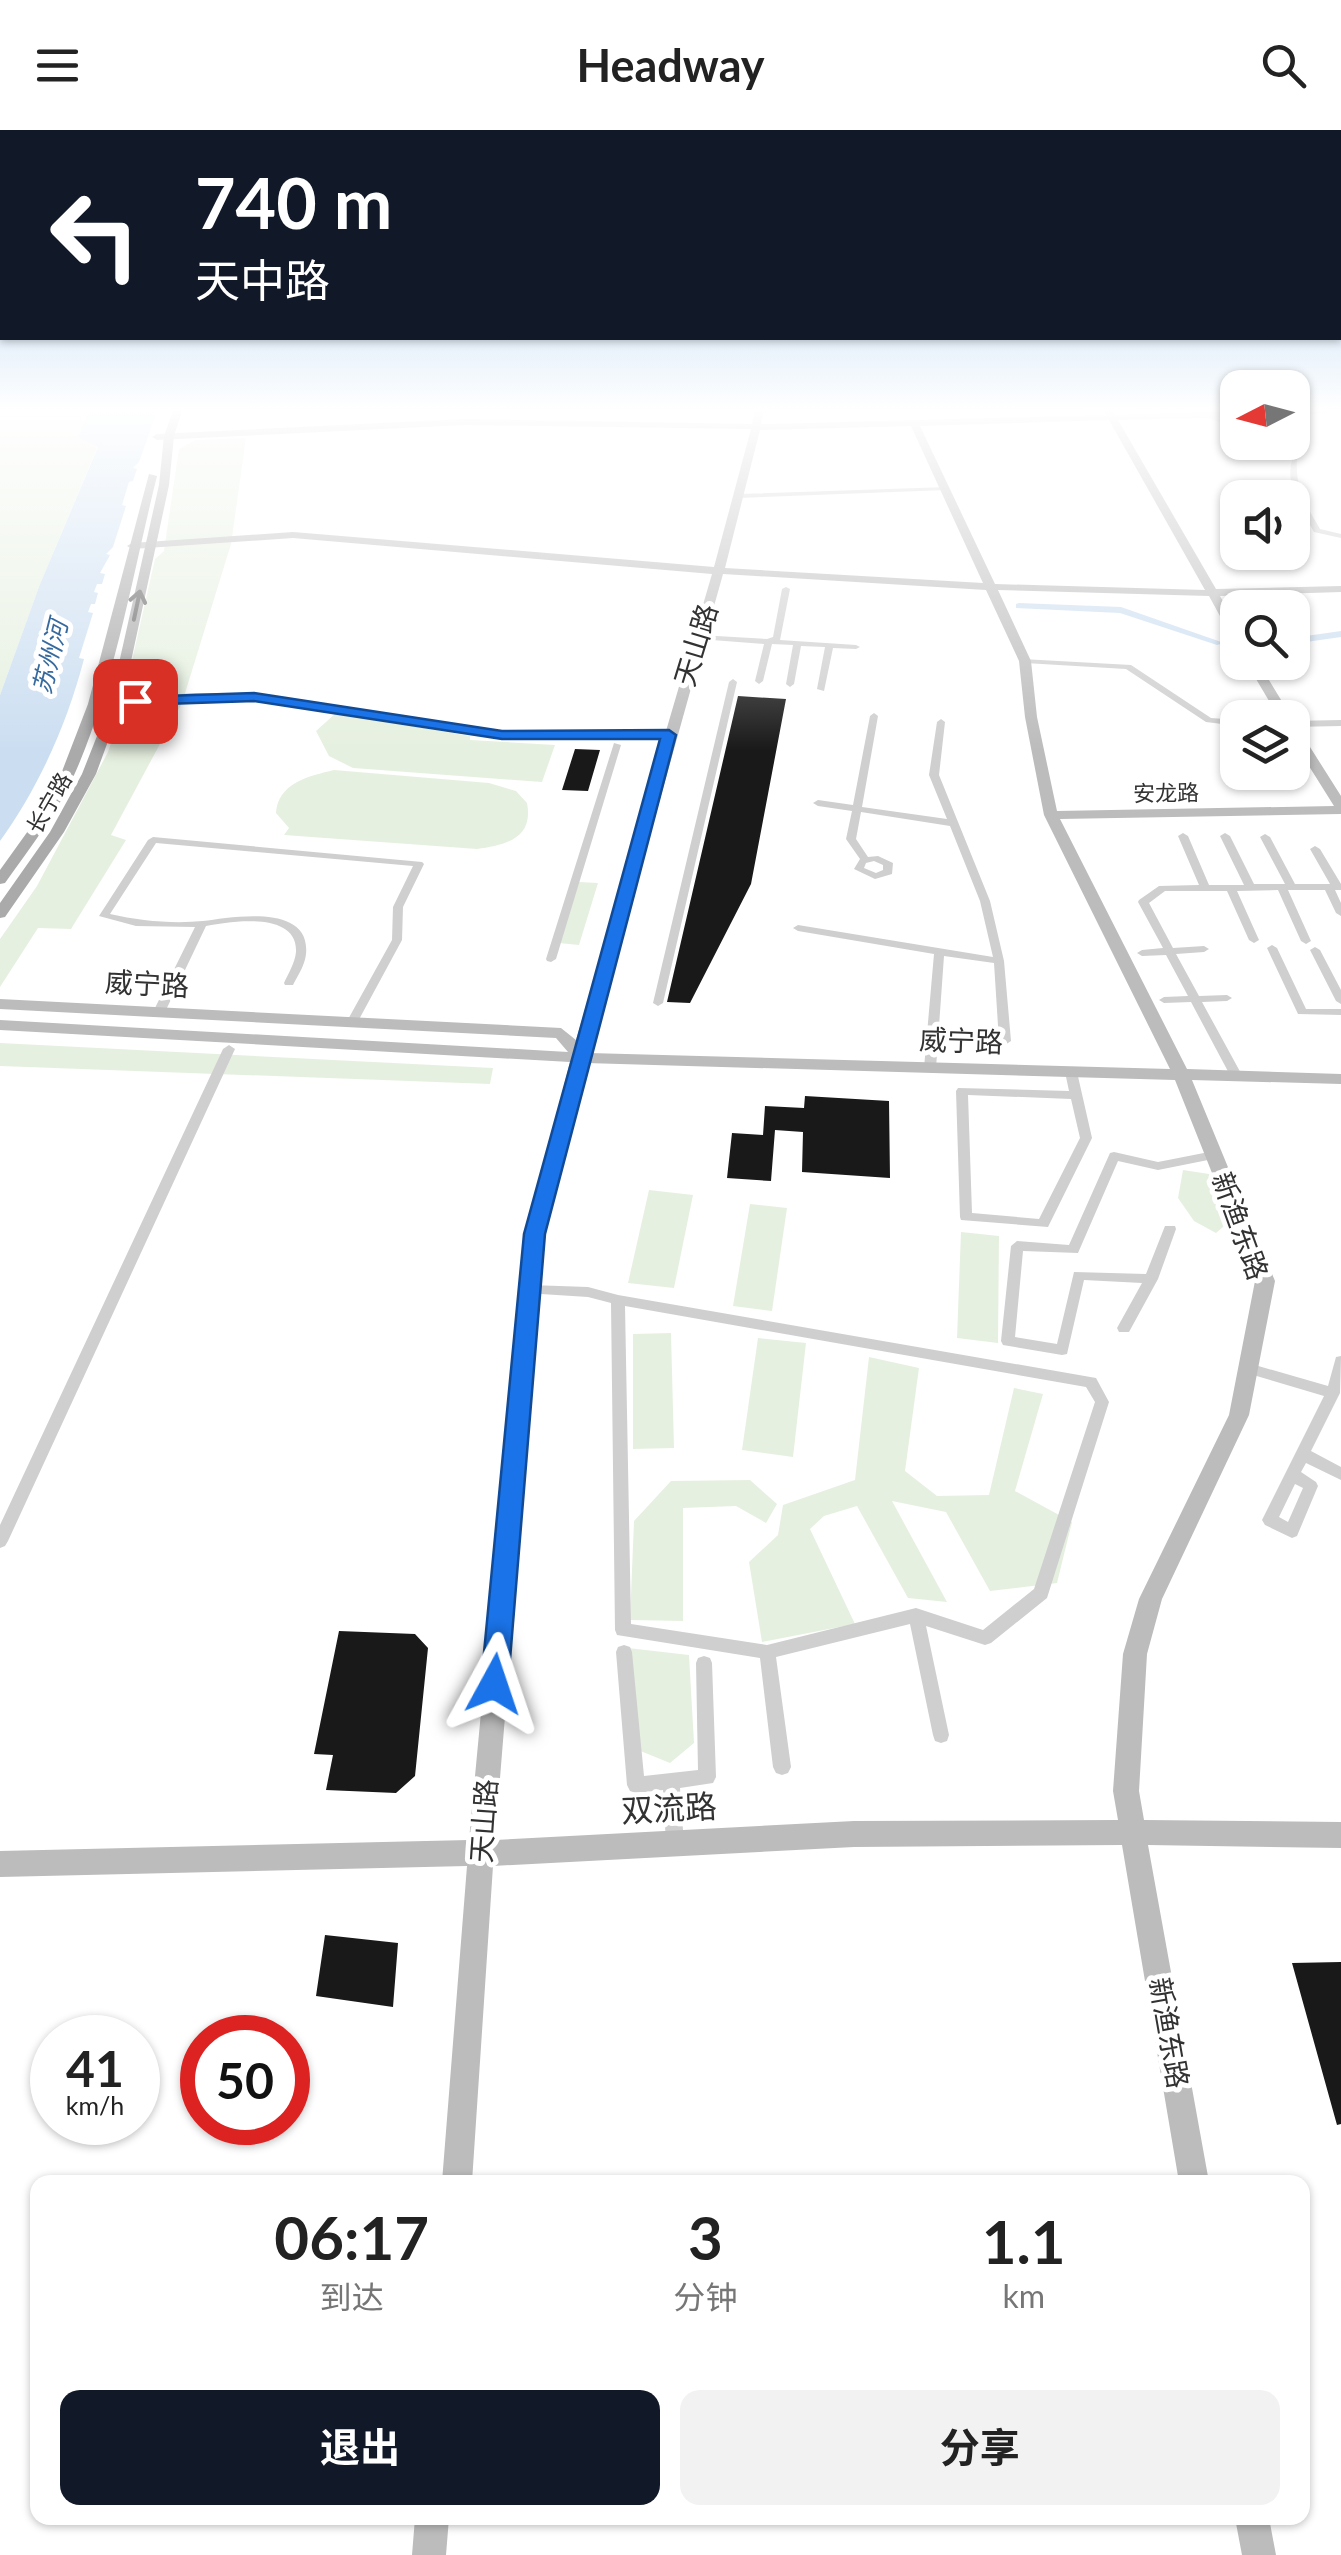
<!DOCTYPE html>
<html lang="zh">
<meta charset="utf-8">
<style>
:root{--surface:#fff;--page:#f2f2f2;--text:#222;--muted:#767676;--accent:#111827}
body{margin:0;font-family:Lato,"Noto Sans SC",sans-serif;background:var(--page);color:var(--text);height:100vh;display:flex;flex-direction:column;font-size:38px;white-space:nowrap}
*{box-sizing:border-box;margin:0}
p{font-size:32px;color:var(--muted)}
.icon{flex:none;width:55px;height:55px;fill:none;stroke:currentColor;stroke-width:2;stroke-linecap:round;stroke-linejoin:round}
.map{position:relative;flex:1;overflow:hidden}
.panel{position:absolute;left:30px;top:2045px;width:1280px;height:350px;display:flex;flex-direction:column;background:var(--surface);border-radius:20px;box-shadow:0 2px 8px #0004}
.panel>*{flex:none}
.hud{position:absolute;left:0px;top:0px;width:1342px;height:210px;box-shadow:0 2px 8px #0004;background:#111827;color:#fff;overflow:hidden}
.needle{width:65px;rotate:264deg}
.tools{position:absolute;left:1220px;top:240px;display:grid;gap:20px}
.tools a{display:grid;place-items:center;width:90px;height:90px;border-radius:20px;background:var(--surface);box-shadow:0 2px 8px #0004;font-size:50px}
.speed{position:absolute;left:30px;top:1885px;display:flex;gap:20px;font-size:50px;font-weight:700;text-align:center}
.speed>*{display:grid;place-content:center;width:130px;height:130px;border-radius:50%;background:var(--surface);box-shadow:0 2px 8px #0004;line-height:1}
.speed small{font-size:25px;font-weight:400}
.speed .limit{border:15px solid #d22;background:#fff;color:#111}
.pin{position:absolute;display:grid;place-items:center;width:85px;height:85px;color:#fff;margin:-42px;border-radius:20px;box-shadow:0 5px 15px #0006}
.me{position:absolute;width:110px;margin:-55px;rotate:5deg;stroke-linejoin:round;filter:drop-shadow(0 0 8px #0008)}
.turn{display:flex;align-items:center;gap:35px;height:210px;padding:0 30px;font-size:45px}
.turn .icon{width:130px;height:130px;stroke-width:2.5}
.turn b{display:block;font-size:70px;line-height:85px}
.eta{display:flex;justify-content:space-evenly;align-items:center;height:170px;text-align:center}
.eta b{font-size:60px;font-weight:700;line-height:70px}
.action{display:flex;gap:20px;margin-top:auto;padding:20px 30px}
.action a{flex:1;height:115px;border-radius:20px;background:var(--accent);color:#fff;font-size:40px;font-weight:700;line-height:115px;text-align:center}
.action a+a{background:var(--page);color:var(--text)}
header{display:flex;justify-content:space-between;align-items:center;height:130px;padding:0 30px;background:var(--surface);font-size:45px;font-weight:700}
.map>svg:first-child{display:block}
</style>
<header><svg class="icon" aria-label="menu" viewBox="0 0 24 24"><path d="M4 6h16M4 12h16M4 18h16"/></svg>Headway<svg class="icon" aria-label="search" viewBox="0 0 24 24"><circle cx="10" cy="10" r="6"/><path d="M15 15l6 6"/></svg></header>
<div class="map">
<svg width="1341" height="2425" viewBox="0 0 1341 2425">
<rect width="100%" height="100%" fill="#fff"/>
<path fill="#e6f0e0" d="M0,281H89L78,306L98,316L40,454L0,565Z
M246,308L231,414L182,573L111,705L126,710L71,799L38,798L0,857V809L37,756L108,622L118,592L126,587L135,556L128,548L155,429L164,421L179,319L195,310Z
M336,583L470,606V610L555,615L542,652L353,638L329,626L316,601Z
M334,640L489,653L516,661L527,673C534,708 506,715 477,719L284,705L289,698L276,683C278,653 309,646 334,640Z
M579,752L598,753L579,815L559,813Z
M0,913L493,938L490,954L0,936Z
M1183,1040L1209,1044L1231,1090L1216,1103L1194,1091L1178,1068Z
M649,1060L693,1065L674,1158L628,1153Z
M750,1074L787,1078L772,1181L733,1176Z
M961,1102L999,1106L998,1213L957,1208Z
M671,1203L674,1318L633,1319V1204Z
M758,1208L806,1213L793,1327L742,1320Z
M869,1227L919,1238L905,1341L937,1366L989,1365L1014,1258L1043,1264L1015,1361L1072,1392L1057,1453L990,1461L946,1382L892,1371L947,1472L908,1468L857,1376L824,1386L810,1399L855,1494L762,1512L749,1432L778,1405L783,1375L855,1350Z
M750,1350L777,1374L766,1393L736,1376L683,1378V1491L630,1490L634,1391L671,1351Z
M628,1518L689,1525L694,1613L670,1633L638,1620Z"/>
<path fill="#cbdef1" d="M89,281H157L139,332L133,338L137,339L133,351L129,352L122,375L126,376L113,417L106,424L110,425L100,443L105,444L102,454H97L94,462L98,463L95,474H91L88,482L93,483L79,528L84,529C67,594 39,657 0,711V565L40,454L98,317L78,307Z"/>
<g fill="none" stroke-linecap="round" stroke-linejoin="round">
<path fill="#cbdef1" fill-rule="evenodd" d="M1019,473L1121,477L1224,513L1217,515L1120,483L1016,478V474Z
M1341,501V507L1292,514V508Z"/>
</g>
<path fill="#191919" d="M738,566L786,569L751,754L690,873L667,872Z
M575,619L600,620L588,661L562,660Z
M805,966L889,971L890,1048L802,1042L803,1002L775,1000L771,1051L727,1048L732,1003L763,1005L765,976L804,978Z
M339,1501L415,1504L428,1518L415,1646L396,1663L326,1660L333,1625L314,1624Z
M325,1805L398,1813L393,1877L316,1866Z
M1341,1832V1994L1337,1995L1292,1833Z"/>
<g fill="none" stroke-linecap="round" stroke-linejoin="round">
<path fill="#cfcfcf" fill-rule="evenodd" d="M1203,284L1238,295V299L1203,286Z
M1271,312H1279L1297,328C1295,358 1305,373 1320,399L1341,404V408L1314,402C1301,379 1285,357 1292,330Z
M948,357L946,360L739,368L736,366L739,364Z
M786,457L790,459L780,510L856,515L860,517L856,519L833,518L824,561L817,559L825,517L801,516L794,554L790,557L786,554L793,515L772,514L763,551L759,554L755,551L764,514L699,509L695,507L699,505L767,509L773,507L782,459Z
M1022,529L1131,535L1211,588L1238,590V596L1206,592L1126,539L1025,533L1021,531Z
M733,549L737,552L663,873L658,876L653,873L729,552Z
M874,583L878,586L862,677L947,689L929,645L937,592L941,589L945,592L939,645L990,771L1004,831L1011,911L1005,915L999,911L994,833L944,826L936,938L930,942L924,938L934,824L798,801L793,798L798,795L993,827L980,771L950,696L861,682L856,709L868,727L878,726L893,733L892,744L875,749L854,739L860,729L846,709L852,681L818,676L813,673L818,670L853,675L870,586ZM874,731L883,735V740L876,743L864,738L866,733Z
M1341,590V596L1292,597V591Z
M614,613L621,615L556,829L551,832L547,831L546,829Z
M1183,703L1188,706L1209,755H1244L1220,706L1225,703L1230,706L1254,754H1285L1260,707L1265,704L1270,707L1295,754H1330L1310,719L1315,716L1320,719L1341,754V760H1335L1341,773V786L1336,783L1325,760H1288L1311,811L1306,814L1301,811L1278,760L1237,761L1259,810L1254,813L1249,810L1227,761H1165L1149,773L1173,818L1204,816L1209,819L1204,822L1176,824L1199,866L1227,865L1232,868L1227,871L1202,872L1243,947L1237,951L1231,947L1191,872L1164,873L1159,870L1164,867L1188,866L1166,825L1142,826L1137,823L1142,820L1163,818L1138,772L1139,770L1159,756L1199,755L1178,706Z
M153,707L422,732L424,734L403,777L402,810L356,895H348L346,893L392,810L393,777L413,736L156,713L110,784C140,791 173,794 203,791C233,787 311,773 306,824C305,834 299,844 294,853L293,855H285L284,853C288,844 295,833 296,822C298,781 231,791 206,796L165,882L159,885L153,882L195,797L136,796L99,786L148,710Z
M1272,815L1277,818L1306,879H1341V885L1298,884L1267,818Z
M1315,817L1320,820L1341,860V874L1336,871L1310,820Z
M229,915L235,919L8,1411L5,1416L0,1418V1395L223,919Z
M1071,938L1077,942L1092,1008L1048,1097L961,1090L960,1087L956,961L958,958L1069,961L1065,942ZM968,965L1071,969L1080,1008L1039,1089L972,1083Z
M1214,1021L1220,1025L1218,1028L1158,1040L1118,1031L1078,1123L1023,1121L1015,1207L1057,1214L1074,1142L1146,1144L1165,1096H1175L1176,1099L1158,1149L1129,1202H1119L1117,1198L1142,1153L1084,1150L1067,1224L1062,1225L1003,1215L1001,1211L1011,1116L1017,1111L1069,1115L1110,1023L1114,1022L1158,1032Z
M530,1155L588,1157L618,1165L1096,1248L1109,1272L1047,1468L991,1513L985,1515L926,1496L949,1605L947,1611L941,1613L935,1611L933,1605L910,1494L776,1527L791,1637L788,1643L782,1645L776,1643L773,1637L760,1528L617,1505L615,1500L611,1173L588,1167L525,1163L523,1160ZM625,1176L1086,1257L1095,1272L1034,1459L983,1500L916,1478L767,1515L631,1494Z
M1341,1226L1340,1263L1311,1321L1341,1337V1350L1306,1333L1301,1342L1316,1352L1318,1356L1297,1406L1292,1408L1265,1395L1262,1390L1324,1266L1243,1242L1241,1238L1243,1234L1248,1233L1328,1256L1336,1227ZM1295,1354L1303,1358L1288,1392L1279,1387Z
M624,1515L630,1517L632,1522L644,1646L698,1640L696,1533L698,1528L704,1526L710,1528L712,1533L716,1647L713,1653L680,1658L684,1714L681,1720L675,1723L669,1720L666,1714L663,1660L636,1663L630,1661L627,1655L616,1522L618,1517Z"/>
<path fill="#bcbcbc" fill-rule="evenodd" d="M755,281H764L761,294H771L1106,285L1104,281H1113L1115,285L1238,281V287L1118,290L1216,459L1341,456V462L1220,466L1238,497V511L1232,508L1209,466L998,460L1031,531L1037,587L1057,681L1334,676L1292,609V594L1298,598L1341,666V684L1060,689L1187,939L1341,944V954L1192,950L1275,1151L1249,1285L1162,1469L1147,1524L1139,1661L1144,1690L1341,1692V1718L1148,1715L1209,2052H1179L1122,1715L854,1717L493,1736L472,2052H442L467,1736L0,1747V1721L469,1710L526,1104L570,932L0,900V890L568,922L556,908L0,879V869L561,898L576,910L664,609H502L254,571H196L94,578L88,574L94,570L196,563H254L502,601H666L712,444L293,408L132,419L127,416L132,413L293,402L714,437L751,299L464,295L157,310L152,307L157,304L464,289L752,294ZM1109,290L1205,460L995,454L920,296ZM911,296L983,453L725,438L760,300ZM723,444L986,460L1019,531L1025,587L1044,685L1170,939L589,923ZM586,933L1175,950L1255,1151L1229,1285L1139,1469L1123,1524L1113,1661L1118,1690L854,1691L495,1710L544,1104Z
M1292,281H1340L1292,286Z
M1246,532H1258L1292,588H1279Z
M415,2388H449L446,2425H412Z
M1235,2388H1269L1276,2425H1242Z"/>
<path fill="#aaa" fill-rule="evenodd" d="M173,281H182L174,306L169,355L122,573L96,644L64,702L5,787L0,788V773L50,702L82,644L110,573L159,355L164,306Z
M149,344L157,346C133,442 115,553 75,643C58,682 30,718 5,753L0,754V740L28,701L61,644L88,574Z"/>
</g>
<defs><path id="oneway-shaft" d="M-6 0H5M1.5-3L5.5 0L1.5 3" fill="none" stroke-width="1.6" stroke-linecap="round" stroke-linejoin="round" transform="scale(2.5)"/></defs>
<use stroke="#626262" href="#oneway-shaft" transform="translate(137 475) rotate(-78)"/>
<linearGradient id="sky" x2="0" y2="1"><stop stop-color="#9cc5ec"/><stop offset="0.45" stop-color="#fff"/><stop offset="1" stop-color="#fff" stop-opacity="0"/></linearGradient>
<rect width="1341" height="621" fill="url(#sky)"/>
<path fill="#1a73e8" stroke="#114b97" stroke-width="2.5" d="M254,563L502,601L669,600L676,605L545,1104L508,1554L504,1563L494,1567L485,1563L481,1554L524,1104L660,609H502L254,571L135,575L128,571L135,567Z"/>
<g text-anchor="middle" stroke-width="10" stroke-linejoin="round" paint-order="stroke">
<g font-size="22" fill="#323232" stroke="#fff">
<text transform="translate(1166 663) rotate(-1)" y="8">安龙路</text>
<text transform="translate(49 673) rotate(-60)" y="8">长宁路</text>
</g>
<g font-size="25" font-style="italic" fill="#366a9e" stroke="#fff">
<text transform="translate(50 527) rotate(-76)" y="9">苏州河</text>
</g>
<g font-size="28" fill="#323232" stroke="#fff">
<text transform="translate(696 515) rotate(-73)" y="10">天山路</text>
<text transform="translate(147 854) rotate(3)" y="10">威宁路</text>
<text transform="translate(961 911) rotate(2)" y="10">威宁路</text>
<text transform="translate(1240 1096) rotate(70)" y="10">新渔东路</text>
<text transform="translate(484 1691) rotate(-86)" y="10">天山路</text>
<text transform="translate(1169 1903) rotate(80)" y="10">新渔东路</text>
</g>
<g font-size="32" fill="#323232" stroke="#fff">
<text transform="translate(669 1679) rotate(-3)" y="11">双流路</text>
</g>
</g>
</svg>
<div class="tools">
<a><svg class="needle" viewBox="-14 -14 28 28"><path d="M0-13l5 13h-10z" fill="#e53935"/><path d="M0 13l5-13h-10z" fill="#767676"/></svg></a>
<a><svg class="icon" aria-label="sound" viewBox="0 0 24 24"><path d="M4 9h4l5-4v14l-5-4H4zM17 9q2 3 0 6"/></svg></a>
<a><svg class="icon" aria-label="search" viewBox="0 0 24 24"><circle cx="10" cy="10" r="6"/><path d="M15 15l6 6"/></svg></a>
<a><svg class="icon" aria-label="layers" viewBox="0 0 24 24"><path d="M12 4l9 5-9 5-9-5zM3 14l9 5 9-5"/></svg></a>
</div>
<div class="speed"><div>41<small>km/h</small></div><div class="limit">50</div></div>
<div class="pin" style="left:135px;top:571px;background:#d93025"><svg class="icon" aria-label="arrive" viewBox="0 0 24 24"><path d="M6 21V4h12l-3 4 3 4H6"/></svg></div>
<svg class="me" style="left:494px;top:1554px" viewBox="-20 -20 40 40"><path d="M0-17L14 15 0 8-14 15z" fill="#1a73e8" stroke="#fff" stroke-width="4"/></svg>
<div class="hud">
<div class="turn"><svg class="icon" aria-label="left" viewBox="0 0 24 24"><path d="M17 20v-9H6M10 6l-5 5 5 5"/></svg><div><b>740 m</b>天中路</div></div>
</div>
<section class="panel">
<div class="eta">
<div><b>06:17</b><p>到达</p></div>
<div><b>3</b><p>分钟</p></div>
<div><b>1.1</b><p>km</p></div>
</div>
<div class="action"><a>退出</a><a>分享</a></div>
</section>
</div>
